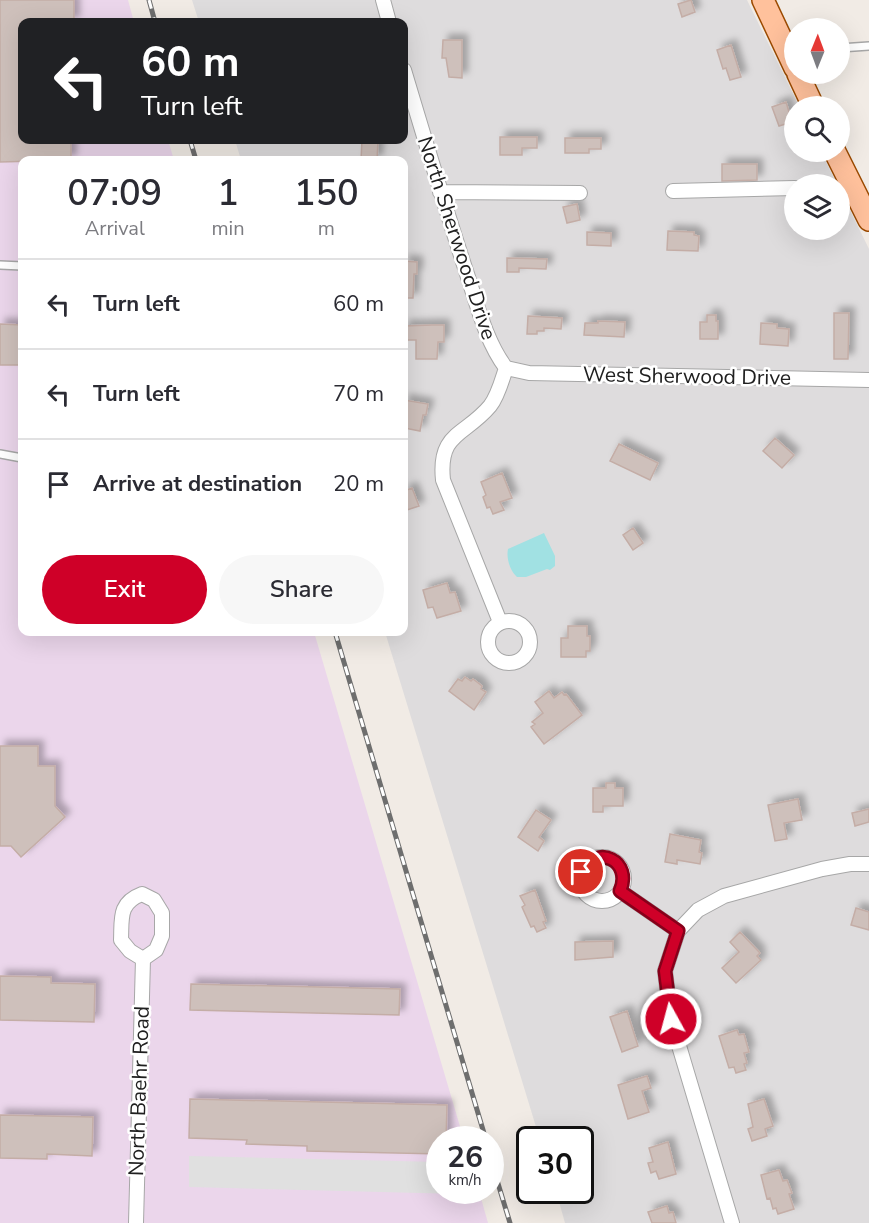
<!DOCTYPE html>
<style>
:root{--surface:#fff;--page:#f7f7f7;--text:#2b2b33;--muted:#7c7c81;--line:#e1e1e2;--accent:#cf0028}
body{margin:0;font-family:"Nunito Sans",sans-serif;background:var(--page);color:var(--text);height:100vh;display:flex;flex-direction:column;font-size:22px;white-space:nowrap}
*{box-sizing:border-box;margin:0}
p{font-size:20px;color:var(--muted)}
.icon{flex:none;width:33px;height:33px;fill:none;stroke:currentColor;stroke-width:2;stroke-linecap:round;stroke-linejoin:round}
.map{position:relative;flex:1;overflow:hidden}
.sheet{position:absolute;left:18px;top:156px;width:390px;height:480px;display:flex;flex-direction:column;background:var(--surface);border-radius:12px;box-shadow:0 6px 24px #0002}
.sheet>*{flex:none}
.guide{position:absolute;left:18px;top:18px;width:390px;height:126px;border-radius:12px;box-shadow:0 6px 24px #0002;background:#202124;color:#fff;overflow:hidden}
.needle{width:39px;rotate:1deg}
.controls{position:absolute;left:784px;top:18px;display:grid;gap:12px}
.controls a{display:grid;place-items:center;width:66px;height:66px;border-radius:50%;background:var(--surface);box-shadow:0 6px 24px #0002;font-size:30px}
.speed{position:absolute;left:426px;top:1126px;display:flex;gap:12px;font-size:30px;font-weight:700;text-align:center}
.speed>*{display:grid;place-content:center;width:78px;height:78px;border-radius:50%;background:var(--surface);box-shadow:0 6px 24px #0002;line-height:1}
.speed small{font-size:15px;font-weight:400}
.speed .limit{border:3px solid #111;border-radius:9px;background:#fff;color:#111}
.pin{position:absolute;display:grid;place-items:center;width:51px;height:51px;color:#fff;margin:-26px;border:3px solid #fff;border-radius:50%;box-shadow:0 2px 6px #0007}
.me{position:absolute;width:66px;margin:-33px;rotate:353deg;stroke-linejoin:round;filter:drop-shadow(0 0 4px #0008)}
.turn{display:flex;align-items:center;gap:21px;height:126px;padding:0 24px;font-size:27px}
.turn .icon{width:78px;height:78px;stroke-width:2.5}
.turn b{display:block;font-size:42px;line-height:51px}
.eta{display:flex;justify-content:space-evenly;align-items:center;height:102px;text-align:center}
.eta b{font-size:36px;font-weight:600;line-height:42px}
.button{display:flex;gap:12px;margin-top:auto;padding:12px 24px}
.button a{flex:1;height:69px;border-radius:36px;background:var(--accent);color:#fff;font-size:24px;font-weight:600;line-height:69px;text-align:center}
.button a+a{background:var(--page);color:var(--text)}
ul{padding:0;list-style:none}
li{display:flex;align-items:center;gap:18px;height:90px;padding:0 24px;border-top:2px solid var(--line)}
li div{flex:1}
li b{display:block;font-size:22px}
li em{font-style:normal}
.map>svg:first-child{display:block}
</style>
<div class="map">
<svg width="869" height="1223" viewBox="0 0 869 1223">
<defs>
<filter id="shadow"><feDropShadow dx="5.5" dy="-5.5" stdDeviation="3" flood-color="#0004"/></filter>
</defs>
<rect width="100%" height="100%" fill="#f1ebe5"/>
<path fill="#dedcdd" d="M192,0H747L799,106H795V152H821L837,184H795V230H840V190L869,249V1223H565L556,1191H580V1140H540L385,632H404V160H241L235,140H404V22H199Z"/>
<path fill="#ebd6eb" d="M0,0H128L134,22H22V140H168L174,160H22V632H314L464,1140H440V1191H479L488,1223H0Z"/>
<path fill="#e0e0e0" d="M189,1156L439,1162L440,1191H459V1194L189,1187Z"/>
<path fill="#a1e1e3" d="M544,533L555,556V566L550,570L547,569L526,577H517C510,571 506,558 508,549Z"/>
<path fill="#cec0bb" stroke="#c4ada6" stroke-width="1.5" filter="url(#shadow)" d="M0,0H74V22H22V140H71V160L0,162Z
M691,0L695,12L682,17L678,4Z
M443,40H462V78L449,77L446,58H442Z
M731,45L741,77L730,80L726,68L723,69L717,50Z
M786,102L792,122L779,126L772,107Z
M500,137H537V148H522V155H500Z
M565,138H601V149H589V153H565Z
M362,140H378L377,160H361Z
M722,164H757V180L722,181Z
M577,204L580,220L567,223L563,207Z
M668,231L694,232V235L699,236L698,251L667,250Z
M587,232L611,233V246L587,245Z
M507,258L547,259L546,269L519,268V272H507Z
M404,261L417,262V274H414L413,298H404Z
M834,313H849L848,359H834Z
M707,315H716V321H718V339H700V322H707Z
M528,316L562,318L561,329L544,328V331H537V334H527Z
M598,321L625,322L624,337L584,335L585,323H598Z
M761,323L777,324V328L789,329L788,346L760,344Z
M0,324L22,325V365H0Z
M432,325H444V342H438L437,359H416V340H404V326Z
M404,400L428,404L426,415H423L420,431L404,428Z
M775,438L794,455L782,468L763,451Z
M619,444L658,463L650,480L610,461Z
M502,473L512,498L500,502L504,510L493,514L490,507L487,508L483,497L486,495L481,482Z
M412,488L419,506L404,511V491Z
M633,528L643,543L633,550L623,535Z
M447,583L450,593L455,592L461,611L437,618L433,607L428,608L423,590Z
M568,626H587V636H590V651H586V657H561V638H568Z
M465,677L471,681L473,679L482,686L481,689L486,692L474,710L449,691L458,679L462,681Z
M549,691L554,698L562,692L564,695L566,694L582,715L544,744L531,727L535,724L532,722L543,713L535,702Z
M0,746H38V766H55V806L65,817L21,857L11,846H0Z
M606,783H615V788H623V806H603V812H593V788H606Z
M798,799L802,820L784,823L787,839L775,841L768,805Z
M869,809V822L855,826L852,813Z
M536,810L551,820L539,837L544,841L538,851L518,837Z
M670,834L701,840L699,852L702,853L700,864L677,860V864L665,862Z
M535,890L546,921L543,922L546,928L537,932L534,926L531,927L522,907L525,905L520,896Z
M856,908L869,912V930L851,925Z
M740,932L760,953L757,956L761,960L736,983L722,968L739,952L730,942Z
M613,941V957L575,960V942Z
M0,976L51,977V983L95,984L94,1022L0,1020Z
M191,984L400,989L399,1015L190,1010Z
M627,1011L638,1046L622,1052L610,1017Z
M737,1030L739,1035L744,1034L749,1052L744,1053L747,1063L744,1064L746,1070L736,1073L734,1067L729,1068L719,1036Z
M647,1076L651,1088L642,1091L649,1112L628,1119L618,1085Z
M190,1099L447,1105L446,1140H440V1154L307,1151V1146L246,1144L247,1140L189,1138Z
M764,1099L773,1126L765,1129L767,1136L752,1141L748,1129L753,1127L748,1104Z
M0,1115L93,1117L92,1156L47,1154V1159L0,1158Z
M668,1142L676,1174L659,1179L656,1171L651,1173L648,1163L653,1162L649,1148Z
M779,1170L783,1181L787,1180L792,1193L789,1194L794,1209L778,1214L776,1208L773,1209L770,1198L767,1199L761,1175Z
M667,1206L669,1213L673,1212L676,1223H652L648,1212Z"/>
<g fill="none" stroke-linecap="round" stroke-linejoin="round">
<defs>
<path id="lane" d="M840,48L869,46
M0,265L22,266
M0,454L22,458"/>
<path id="street" d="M383,0L389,22
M404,70C424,137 444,204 466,271C477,303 485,340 506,368C502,380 498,396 490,406C465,436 438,432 443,480L500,622
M673,191L795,188
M440,192L580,193
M506,368L529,373L869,380
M488 642a21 21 0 1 1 42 0a21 21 0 1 1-42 0Z
M580 879a22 22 0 1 1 44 0a22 22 0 1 1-44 0Z
M620,891L678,931
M142,894L154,900L162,913V936L156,950L143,959L130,951L121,940C122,919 118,903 142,894Z
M136,1223L143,959
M732,1223L671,1019L665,971L678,931L698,910L724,896L822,869L850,864H869"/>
<path id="primary" d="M763,0L795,68
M798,74L813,106
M835,152L869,220"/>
</defs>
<use href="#lane" stroke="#a7a7a7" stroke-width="10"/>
<use href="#street" stroke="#a7a7a7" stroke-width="16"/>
<use href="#primary" stroke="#9b4a00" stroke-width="24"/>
<use href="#lane" stroke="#fff" stroke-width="7"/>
<use href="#street" stroke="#fff" stroke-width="14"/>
<use href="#primary" stroke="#ffc19c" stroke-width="21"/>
<defs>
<path id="rail" d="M149,0L155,22
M190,140L196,160
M335,632L486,1140
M490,1157L510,1223"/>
</defs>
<use href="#rail" stroke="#6e6e6e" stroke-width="5"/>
<use href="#rail" stroke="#fff" stroke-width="3" stroke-dasharray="9" stroke-linecap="butt"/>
</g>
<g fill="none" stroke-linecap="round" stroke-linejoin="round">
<defs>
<path id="route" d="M581,872C597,843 633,861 620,891L678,931L665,971L671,1019"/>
</defs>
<use href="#route" stroke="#87001a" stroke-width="15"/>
<use href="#route" stroke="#cf0028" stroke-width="10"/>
</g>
<g text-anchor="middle" stroke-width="5" stroke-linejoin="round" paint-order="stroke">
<g font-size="21" fill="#202020" stroke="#fff">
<text transform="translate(457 238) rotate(72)" y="7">North Sherwood Drive</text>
<text transform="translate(687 376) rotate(1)" y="7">West Sherwood Drive</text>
<text transform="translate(139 1091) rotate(-88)" y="7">North Baehr Road</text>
</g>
</g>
</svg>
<div class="controls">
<a><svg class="needle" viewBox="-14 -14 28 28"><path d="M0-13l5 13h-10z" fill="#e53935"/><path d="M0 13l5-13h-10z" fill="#7c7c81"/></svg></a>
<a><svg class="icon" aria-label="search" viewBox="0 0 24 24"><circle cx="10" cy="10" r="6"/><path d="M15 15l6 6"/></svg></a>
<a><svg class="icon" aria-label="layers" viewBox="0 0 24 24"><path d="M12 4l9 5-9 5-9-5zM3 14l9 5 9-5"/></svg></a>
</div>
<div class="speed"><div>26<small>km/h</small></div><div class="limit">30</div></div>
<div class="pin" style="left:581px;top:872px;background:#d93025"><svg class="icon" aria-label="arrive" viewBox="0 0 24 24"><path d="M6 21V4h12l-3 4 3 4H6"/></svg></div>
<svg class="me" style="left:671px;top:1019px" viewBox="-20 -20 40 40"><circle r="17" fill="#cf0028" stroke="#fff" stroke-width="3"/><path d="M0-11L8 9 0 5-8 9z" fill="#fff"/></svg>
<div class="guide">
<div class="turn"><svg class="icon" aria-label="left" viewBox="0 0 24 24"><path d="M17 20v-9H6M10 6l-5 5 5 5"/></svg><div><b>60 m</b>Turn left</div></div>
</div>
<section class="sheet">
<div class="eta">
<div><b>07:09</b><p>Arrival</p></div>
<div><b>1</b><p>min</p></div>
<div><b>150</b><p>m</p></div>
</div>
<ul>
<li><svg class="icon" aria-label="left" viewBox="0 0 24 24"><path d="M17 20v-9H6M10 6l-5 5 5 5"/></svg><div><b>Turn left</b></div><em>60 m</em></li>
<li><svg class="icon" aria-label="left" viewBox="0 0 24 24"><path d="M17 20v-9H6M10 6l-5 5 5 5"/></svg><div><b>Turn left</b></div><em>70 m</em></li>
<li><svg class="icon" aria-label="arrive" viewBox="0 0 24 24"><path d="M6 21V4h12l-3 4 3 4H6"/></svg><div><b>Arrive at destination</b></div><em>20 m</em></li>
</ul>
<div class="button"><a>Exit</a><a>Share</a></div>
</section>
</div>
